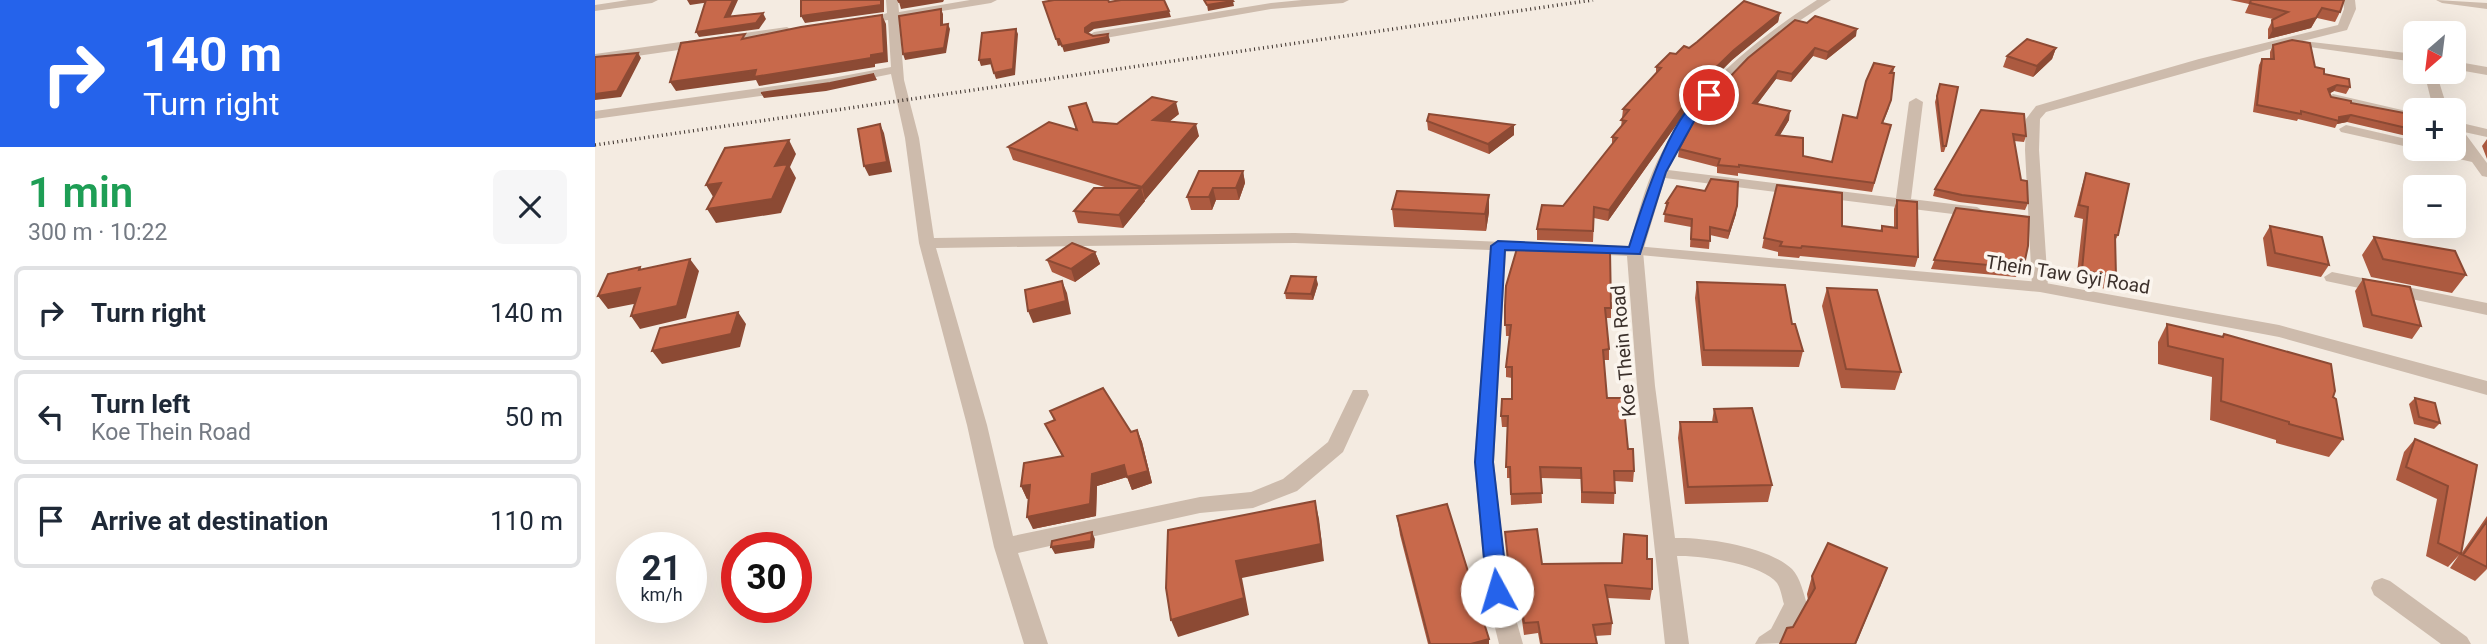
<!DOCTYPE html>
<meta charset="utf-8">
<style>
:root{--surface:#fff;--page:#f6f6f7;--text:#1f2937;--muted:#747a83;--line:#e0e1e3}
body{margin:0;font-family:Roboto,sans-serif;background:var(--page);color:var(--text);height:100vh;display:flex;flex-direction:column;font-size:26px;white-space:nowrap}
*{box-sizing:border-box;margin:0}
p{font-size:23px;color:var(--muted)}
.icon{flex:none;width:38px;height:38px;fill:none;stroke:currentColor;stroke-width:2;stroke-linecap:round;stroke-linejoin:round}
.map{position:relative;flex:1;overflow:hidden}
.side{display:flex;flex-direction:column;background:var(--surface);width:595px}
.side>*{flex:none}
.guide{background:#2563eb;color:#fff;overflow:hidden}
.needle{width:46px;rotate:208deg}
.tools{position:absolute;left:1808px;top:21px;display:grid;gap:14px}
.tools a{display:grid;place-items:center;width:63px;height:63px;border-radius:10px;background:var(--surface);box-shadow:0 7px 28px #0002;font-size:35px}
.speed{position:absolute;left:21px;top:532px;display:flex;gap:14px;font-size:35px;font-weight:700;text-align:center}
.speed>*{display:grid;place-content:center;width:91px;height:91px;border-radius:50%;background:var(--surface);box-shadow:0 7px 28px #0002;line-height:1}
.speed small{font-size:18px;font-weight:400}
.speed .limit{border:10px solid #d22;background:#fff;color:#111}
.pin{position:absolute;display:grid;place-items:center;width:60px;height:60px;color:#fff;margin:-30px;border:4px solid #fff;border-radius:50%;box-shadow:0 2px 7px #0007}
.me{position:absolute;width:77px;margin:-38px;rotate:354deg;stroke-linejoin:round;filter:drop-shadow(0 0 5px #0008)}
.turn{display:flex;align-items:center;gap:24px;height:147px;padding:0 28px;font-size:32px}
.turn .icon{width:91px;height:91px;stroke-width:2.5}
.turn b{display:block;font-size:49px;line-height:60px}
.round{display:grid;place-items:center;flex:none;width:74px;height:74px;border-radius:10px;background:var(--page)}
.head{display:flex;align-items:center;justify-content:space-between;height:119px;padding:0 28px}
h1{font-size:42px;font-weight:600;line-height:52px;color:#1e9e55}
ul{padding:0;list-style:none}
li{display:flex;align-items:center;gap:21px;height:94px;margin:0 14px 10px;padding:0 14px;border:4px solid var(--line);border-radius:10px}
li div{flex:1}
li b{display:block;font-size:26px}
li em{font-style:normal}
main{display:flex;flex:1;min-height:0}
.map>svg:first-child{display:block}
</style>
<main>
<section class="side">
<div class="guide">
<div class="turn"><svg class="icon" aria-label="right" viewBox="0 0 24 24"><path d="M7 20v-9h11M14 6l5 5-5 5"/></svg><div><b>140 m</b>Turn right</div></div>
</div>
<div class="head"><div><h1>1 min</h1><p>300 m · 10:22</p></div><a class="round"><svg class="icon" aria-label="close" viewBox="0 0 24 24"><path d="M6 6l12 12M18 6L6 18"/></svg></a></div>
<ul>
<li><svg class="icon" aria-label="right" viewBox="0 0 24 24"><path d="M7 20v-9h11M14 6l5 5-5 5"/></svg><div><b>Turn right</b></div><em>140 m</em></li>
<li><svg class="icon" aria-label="left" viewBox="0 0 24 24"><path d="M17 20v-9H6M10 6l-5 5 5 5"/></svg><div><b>Turn left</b><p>Koe Thein Road</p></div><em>50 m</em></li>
<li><svg class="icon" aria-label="arrive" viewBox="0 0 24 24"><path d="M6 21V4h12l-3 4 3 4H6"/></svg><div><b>Arrive at destination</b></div><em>110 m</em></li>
</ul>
</section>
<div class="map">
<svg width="1892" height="644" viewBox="0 0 1892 644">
<rect width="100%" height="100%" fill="#f4ebe1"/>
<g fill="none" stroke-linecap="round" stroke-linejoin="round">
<path fill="#cdbbac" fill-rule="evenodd" d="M33,0H63L57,3L0,11V5Z
M291,0H303L304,12L375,0H402L396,3L304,18L309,80L324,138L339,238L700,233L952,244L954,247L946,252L911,251L899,462L913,591L928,644H904L891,591L879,462L895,250L700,243L341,248L392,425L418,536L605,497L656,492L688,479L733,442L758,390H772L774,395L748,452L702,491L658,508L605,513L423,553L453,644H429L399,547L372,425L324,243L310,138L296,74L237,86L0,119V111L237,78L296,67L293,20L285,21L279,18L292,13Z
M707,0H754L748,3L676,9L499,40L493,36L499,32L676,3Z
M1222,0H1236L1195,27L1150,64L1103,114L1073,170L1301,198L1314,102L1321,98L1328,102L1316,199L1382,207L1390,212L1382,217L1070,178L1048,251L1060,386L1080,538C1111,537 1174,547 1197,569C1205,577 1209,594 1212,605L1192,643L1160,644L1164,637L1176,629L1189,604C1187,598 1186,589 1182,583C1168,564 1105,555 1082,556L1094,644H1070L1042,386L1032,256L974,253L966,248L974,243L1034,246C1041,222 1047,196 1057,173C1089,97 1154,44 1222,0Z
M1748,0H1760L1761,9L1752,30L1708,41L1820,54V62L1693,44L1451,112L1445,119L1444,150L1453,287L1451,291H1439L1437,287L1430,150L1431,119L1441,106L1604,59L1743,25L1749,9Z
M1841,0L1892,3V9L1847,3Z
M192,27L198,31L196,34L0,62V54Z
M1858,61L1892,67V75L1858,69Z
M1829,72H1841L1851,104L1849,107L1844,108L1837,104Z
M1738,94L1820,113V121L1733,101L1731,98Z
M1858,121L1892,129V137L1869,132L1892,163V177L1887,176L1877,162L1833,152L1831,149L1870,152L1858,136Z
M1751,125L1820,141L1822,149L1746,132L1744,129Z
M1737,272L1892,303V315L1731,281L1729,277Z
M1787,578L1795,581L1872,637L1876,644H1846L1779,595L1776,588L1779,581Z"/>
<path fill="#cdbbac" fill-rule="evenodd" d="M1040,246L1445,282L1684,325L1892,381V395L1684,337L1445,292L1034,254L1032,251Z"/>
<path stroke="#3b302b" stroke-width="3.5" stroke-dasharray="1 3.5" stroke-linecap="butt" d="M0,145L998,0"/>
</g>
<path fill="#ac5a40" d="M1635,0H1749L1745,12L1740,22L1722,18L1716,28L1673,39V29L1678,19L1650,13L1654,4Z
M1185,13L1183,22L1137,60L1104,93L1013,221L999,218L998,242L942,240V229L968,206L1017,145V137L1026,127L1028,109L1061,74V67L1094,48Z
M1200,20L1261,36L1231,60L1218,56L1196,82L1181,79L1162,104L1194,120L1184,136L1208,156L1237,162L1262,118L1299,67L1294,108L1288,123L1296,125L1277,192L1143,173V176L1122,173V167L1083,157L1084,149Z
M1678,45L1720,67L1729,74L1755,87L1751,94L1739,91L1735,93L1736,97L1756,103L1820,115V138L1752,122L1742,124L1740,128L1703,119L1702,121L1658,112L1664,65L1667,59H1675V52Z
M1461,48L1457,59L1438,77L1408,67L1412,56Z
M1345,84L1351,146L1349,152H1346L1340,102Z
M1386,110L1431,136L1429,142L1419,141L1426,180L1433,203L1430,210L1364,202L1338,196L1340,189Z
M584,114L575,121L604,136L550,200L549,199L550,201L528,228L483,223L479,211L513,188L418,160L413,147L482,130L498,122L522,124Z
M832,121L919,125V135L894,154L833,130Z
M1858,122L1866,142L1862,149L1858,148Z
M1892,139V159L1887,146Z
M648,171L650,183L644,200H621L617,210H596L592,197Z
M1491,173L1523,235L1520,241L1521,277L1515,290L1481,282L1488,219L1479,217L1487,186Z
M894,195V212L891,231L799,227L797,209Z
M1302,200L1323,257L1320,267L1205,256L1204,258L1183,256V252L1167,248L1169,238L1247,226L1285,231L1287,226L1299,227V209Z
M1071,203L1141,214L1133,239L1115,235L1114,249L1095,247L1096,227L1069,222Z
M1361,208L1430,260L1426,269L1425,268L1421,277L1336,269Z
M1675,226L1734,265L1726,277L1672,266L1668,238Z
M1779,237L1871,275L1857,293L1776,277L1767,255Z
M998,250L1016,308V318H1011L1014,349V360H1009L1012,398L1033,449L1039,471L1038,482L1020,481L1019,504L986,503V479L946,478L947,503L916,505L915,478H912V427H907L906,416L917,399V378L911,377V367L915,336H911L910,306Z
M500,252L505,264L480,282L457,272L452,260Z
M1768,279L1826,326L1817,339L1768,327L1760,291Z
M1102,282L1197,324L1208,351L1204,367L1107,366L1100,298Z
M723,284L718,300L691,299L690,293Z
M1232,288L1306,372L1300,390L1246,388L1227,306Z
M1572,324L1627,337L1629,334L1738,397L1748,439L1734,457L1681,443V440L1615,420L1617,377L1563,364V342Z
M1820,398L1845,423L1839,429L1819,424L1814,404Z
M1119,409L1177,485L1173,502L1090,504L1083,438L1085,422H1117Z
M455,411L536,432L542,430L547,442L557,483L537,490L532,477L502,486L501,516L438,529L433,498L432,499L426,486L467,456L450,424L459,420Z
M1820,439L1882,465L1866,554L1892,516V569L1880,581L1855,568L1864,555L1853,567L1831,556L1842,499L1801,480L1809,452Z
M802,516L894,639V644H833L805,535Z
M910,532L947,564L1027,563L1052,559L1057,589L1055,600L1012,598L1017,623L1016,635L1000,636L1002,644H945L943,633L929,635L925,606H923L921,572H914Z
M1292,568L1285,587L1198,627L1213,600L1212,594L1217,576Z"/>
<path fill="#8c4a34" d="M92,0H114L115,2L95,5Z
M138,0H143L133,22L130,17Z
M286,0H289V12L210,23L206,16Z
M317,0H349L348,2L306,9L304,2Z
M638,1L639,6L613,11L612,5Z
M1727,8L1716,28L1673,39L1678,29Z
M346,9L348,14V30L346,25Z
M574,11L576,17L499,29L492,34L490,32V28L497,23Z
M168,13L171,19L164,29L104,37L101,32Z
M1185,13L1183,22L1137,60L1104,93L1013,221L1014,210L1105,83L1139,50Z
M287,15L291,24L293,62L280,64V67L164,86L161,80L81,91L75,82L276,55Z
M353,24L355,29L351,53L310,60L308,54Z
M421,29L423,34L420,75L401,79L399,73Z
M1262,29L1261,36L1231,60L1233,52Z
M513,34L515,40L514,43L469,52L467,46Z
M461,39H464L467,45L463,46Z
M1220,48L1218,56L1196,82L1197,74Z
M1461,48L1457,59L1438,77L1442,66Z
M43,53L46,58L26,97L0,100V94Z
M395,59L397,64L386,66L384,60Z
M1183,71L1181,79L1157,111L1158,103Z
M279,74L282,80L231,91L169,98L166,93L228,86Z
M1742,85L1739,91L1730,96L1733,89Z
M581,102L584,114L561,132L558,120Z
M1195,111L1194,120L1180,144L1181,135Z
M1756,115L1752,122L1742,124L1744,117Z
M285,124L289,133L297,172L274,176L269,166Z
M601,124L604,136L550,200L547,187Z
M919,125V135L894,154L893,144Z
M194,140L201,154L195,167L201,178L186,213L121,223L112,209L180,166Z
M648,171L650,183L644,200L641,188Z
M126,183L120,200L111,185Z
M546,188L550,201L528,228L524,215Z
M618,188L621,200L617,210L614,197Z
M894,195V212L891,231L890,214Z
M1142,206L1141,214L1133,239L1134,231Z
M500,252L505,264L480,282L476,269Z
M95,259L104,271L91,318L45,329L36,316Z
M721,277L723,284L718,300L716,294Z
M467,281L472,293L476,314L438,323L433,311Z
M45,288L54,301L13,309L3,296Z
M143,312L151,324L145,347L67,364L57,351Z
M542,430L547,442L557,483L537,490L532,477L502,486L501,516L438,529L432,517L497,474Z
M435,485L441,497L432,499L426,486Z
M720,501L724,519L729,561L647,578L654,615L583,637L576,620L641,561Z
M497,532L500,539L499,548L460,554L456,547Z
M1292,568L1261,644H1260Z
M894,639V644H876Z"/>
<path fill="#c8694b" stroke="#8c4a34" stroke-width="2" d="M111,0H138L130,17L168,13L161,23L101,32Z
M206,0H286V5L206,16Z
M303,0H317L304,2Z
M459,0H513L514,2L526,0H569L574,11L497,23L490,28V32L498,36L513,34L512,37L467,46L464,39H461L448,2Z
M609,0H637L638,1L612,5Z
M1656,0H1749L1745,12L1727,8L1721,18L1678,29L1677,20L1693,12L1655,3Z
M1149,1L1185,13L1139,50L1105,83L1014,210L999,207L998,231L942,229L947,205L968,206L1022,138L1017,137L1031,121L1026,120L1034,110L1028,109L1066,68L1061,67L1075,53L1081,54L1089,46L1094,48L1102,42Z
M346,9V25L353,24L349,48L308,54L304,16Z
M287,15L289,53L276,55V58L159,77L161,70L75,82L86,43L150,34L147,39L206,27Z
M1220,16L1262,29L1233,52L1220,48L1197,74L1183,71L1158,103L1195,111L1181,135L1208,138V156L1237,162L1248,115L1262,118L1271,81L1279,63L1299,67L1295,73H1299L1296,100L1287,123L1296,125L1279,183L1144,165V167L1123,165L1125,159L1084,149L1106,107L1153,58L1200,20L1212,23Z
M421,29L418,69L399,73L395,59L384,60L387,33Z
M1432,39L1461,48L1442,66L1412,56Z
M1697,40L1715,43L1720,67L1729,69V74L1754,79L1755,87L1742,85L1733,89L1736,97L1756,101V103L1820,115V130L1756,115L1744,117V121L1706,111V114L1662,105L1667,59H1679L1678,45Z
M43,53L22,91L0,94V57Z
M279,74L228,86L166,93L235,83Z
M1345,84L1363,87L1351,146H1348L1342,96Z
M557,97L581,102L558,120L601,124L547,187L413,147L454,122L482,130L474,107L491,103L498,122L522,124Z
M1386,110L1429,114L1431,136L1418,134L1426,180L1432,181L1433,203L1367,195L1340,189Z
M834,114L919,125L893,144L832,121Z
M1858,122H1860L1866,142L1858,141Z
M285,124L292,162L269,166L263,129Z
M194,140L180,166L193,164L177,199L112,209L126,183L111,185L130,148Z
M604,171H648L641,188H618L614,197H592Z
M1491,173L1534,184L1523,235H1520L1521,277L1487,270L1493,207L1484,205Z
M1116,179L1143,182L1142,206L1134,231L1115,227V241L1096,239L1097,219L1069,214L1073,203H1071L1082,186L1110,191Z
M1182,185L1247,193V226L1287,231V226L1302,228V200L1322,202L1323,257L1207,246L1206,248L1185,246L1187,242L1169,238Z
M499,188H546L524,215L479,211Z
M802,191L894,195L890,214L797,209Z
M1361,208L1434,217L1433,246L1430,260L1425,259V268L1339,260Z
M1675,226L1727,237L1734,265L1680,253Z
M1779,237L1860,251L1871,275L1788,259Z
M477,243L500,252L476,269L452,260Z
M923,245L998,247V250L1015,251L1016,308H1010L1014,349L1008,350L1012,398H1028L1033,449H1038L1039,471H1019L1020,493L987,492L986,468L945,467L947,493L916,494L915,467H911L913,416H906L907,399H917V367H911L916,325H910V306L911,286Z
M95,259L82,306L36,316L45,288L3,296L13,274L45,267L44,270Z
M696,276L721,277L716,294L690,293Z
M1768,279L1815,287L1826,326L1777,315Z
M467,281L471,301L433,311L430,290Z
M1102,282L1190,285L1197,324H1200L1208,351L1109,350Z
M1232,288L1282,290L1306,372L1251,369Z
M143,312L136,334L57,351L65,328Z
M1572,324L1628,337L1629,334L1736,364L1740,391L1738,397L1741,399L1748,439L1694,424V422L1626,401L1628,359L1573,346Z
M508,388L536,432L542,430L553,471L532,477L529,465L497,474L495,504L432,517L435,485L426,486L429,463L468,456L450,424L460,420L455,411Z
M1820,398L1840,403L1845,423L1824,417Z
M1157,408L1177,485L1093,487L1085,422H1122L1119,409Z
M1820,439L1882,465L1866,554L1843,543L1853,486L1811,467Z
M720,501L726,544L641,561L649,598L576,620L571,588L573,530Z
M852,504L894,639L876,644H835L802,516Z
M1892,521V567L1868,555Z
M942,529L947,564L1027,563L1029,534L1052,536V559H1057V589L1010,585L1017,623L998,625L1002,644H947L943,622L929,623L925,594H923L920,560H913L910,532Z
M497,532L496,541L456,547L457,541Z
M1233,543L1292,568L1260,644H1185L1192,628L1198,627L1220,588L1217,576Z"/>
<path fill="#2563eb" stroke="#184099" stroke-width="2" d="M1114,91L1120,95L1103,114L1071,172L1045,254L910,250L898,462L913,591L910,597L902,600L895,597L892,591L880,462L896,246L903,241L1034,247C1046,210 1077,106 1114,91Z"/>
<g text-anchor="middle" stroke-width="7" stroke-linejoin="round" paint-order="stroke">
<g font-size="19" fill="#3b302b" stroke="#fbf5ee">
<text transform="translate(1473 274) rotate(9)" y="7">Thein Taw Gyi Road</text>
<text transform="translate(1028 351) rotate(-95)" y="7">Koe Thein Road</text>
</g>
</g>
</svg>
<div class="tools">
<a><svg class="needle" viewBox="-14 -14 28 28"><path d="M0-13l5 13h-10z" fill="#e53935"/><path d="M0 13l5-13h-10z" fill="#747a83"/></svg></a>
<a>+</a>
<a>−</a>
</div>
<div class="speed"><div>21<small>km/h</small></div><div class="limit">30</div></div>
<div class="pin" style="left:1114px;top:95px;background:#d93025"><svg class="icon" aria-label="arrive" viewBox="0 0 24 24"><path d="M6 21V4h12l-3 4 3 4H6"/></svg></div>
<svg class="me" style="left:902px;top:591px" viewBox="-20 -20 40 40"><circle r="19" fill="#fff"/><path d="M0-13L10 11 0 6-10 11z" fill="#2563eb"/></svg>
</div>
</main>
